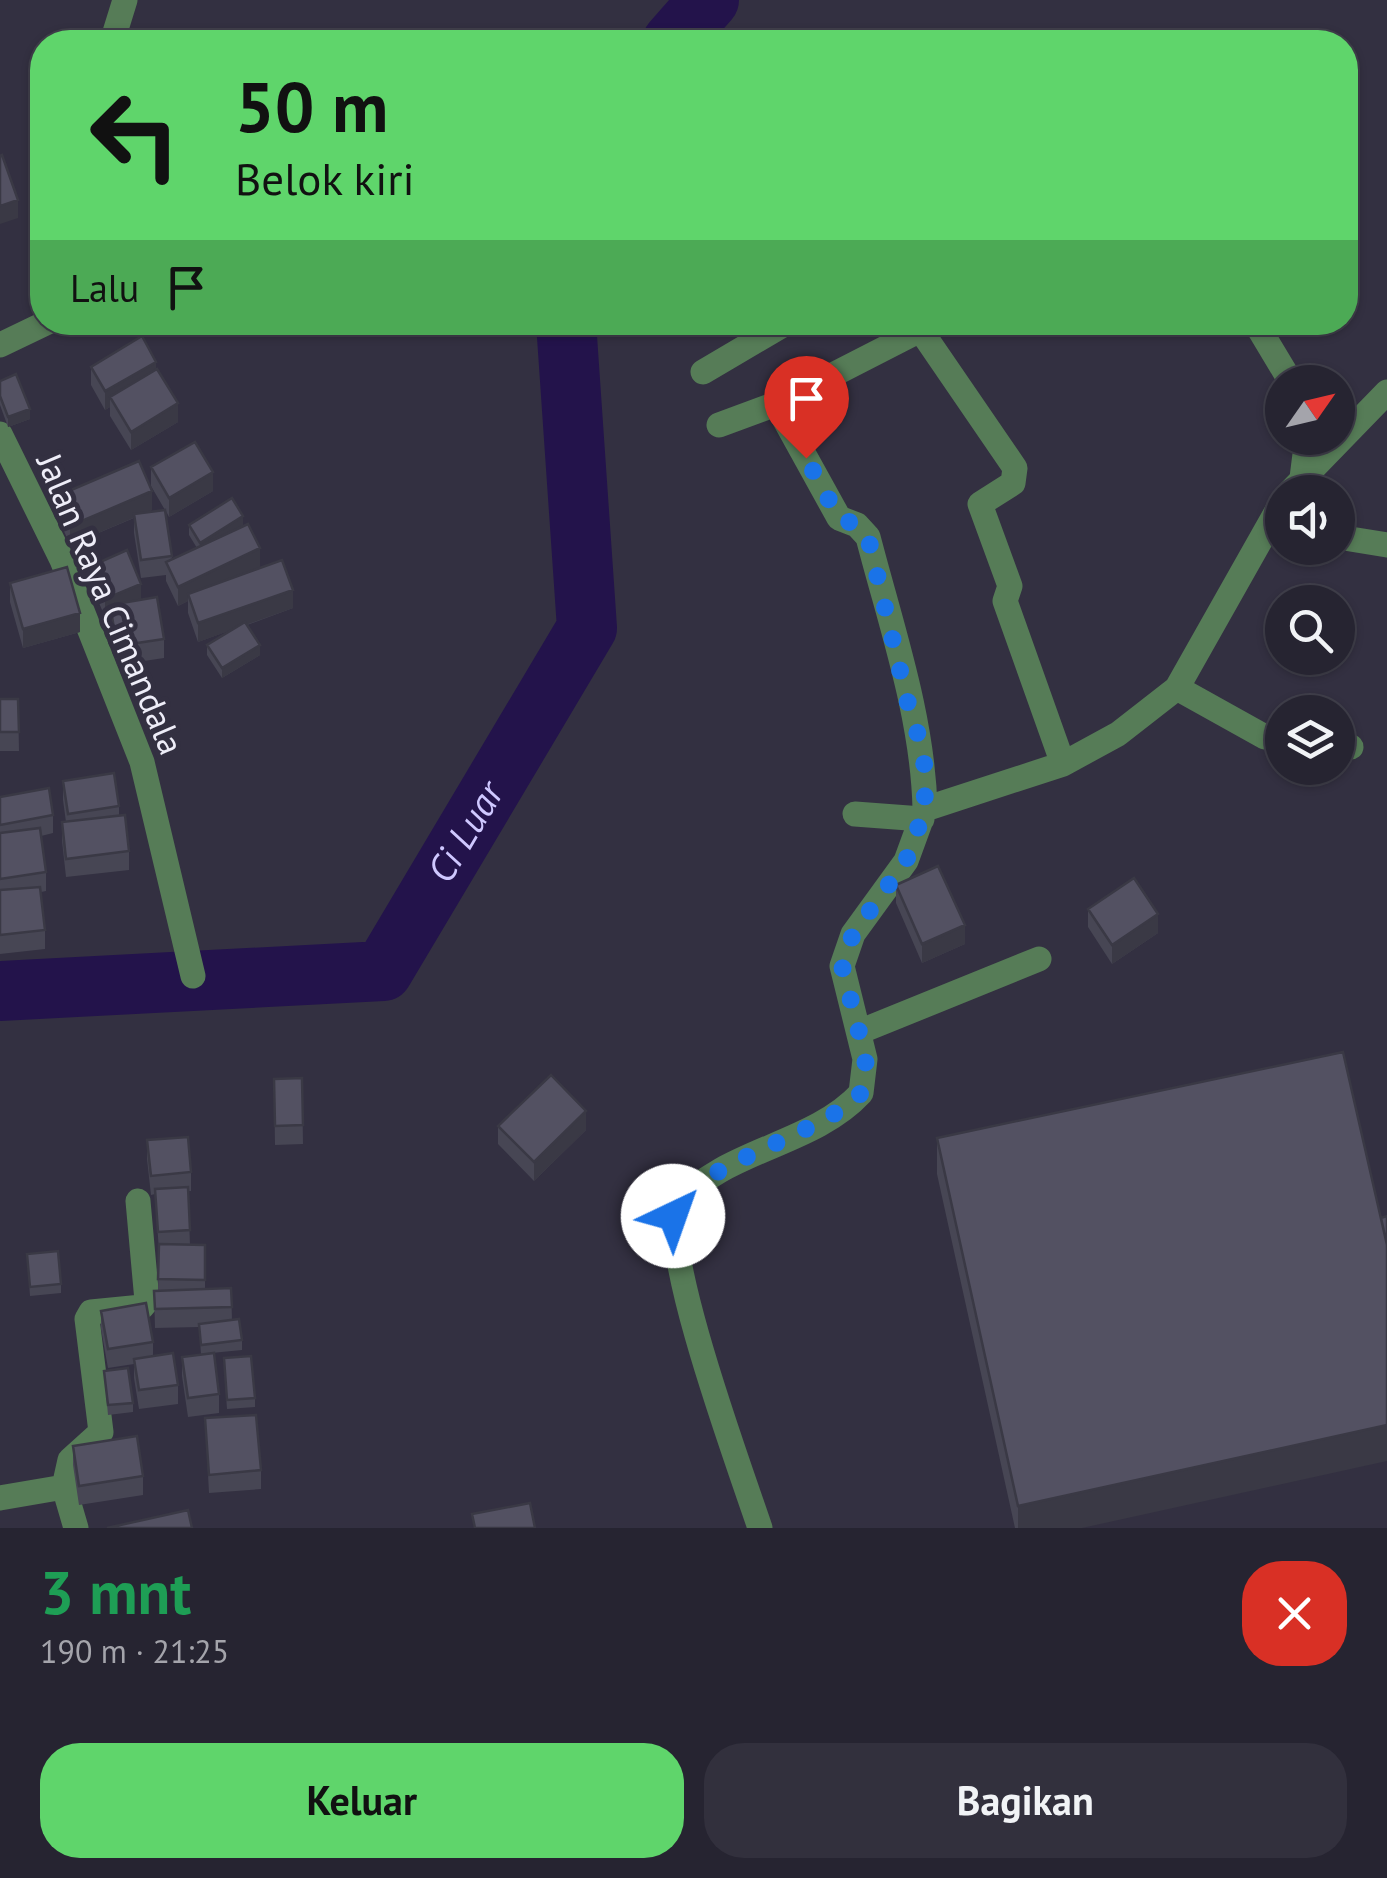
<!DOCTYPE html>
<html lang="id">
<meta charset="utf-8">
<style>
:root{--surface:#262431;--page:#32303d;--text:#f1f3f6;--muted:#a4a4ab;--line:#42414d;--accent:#5fd56b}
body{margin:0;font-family:"PT Sans",sans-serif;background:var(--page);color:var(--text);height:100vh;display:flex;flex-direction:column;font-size:38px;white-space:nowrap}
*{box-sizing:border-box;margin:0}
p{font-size:32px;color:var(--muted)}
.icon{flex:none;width:55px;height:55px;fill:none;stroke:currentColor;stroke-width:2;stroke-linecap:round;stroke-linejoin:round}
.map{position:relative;height:1528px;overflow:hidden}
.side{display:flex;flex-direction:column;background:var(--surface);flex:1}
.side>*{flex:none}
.top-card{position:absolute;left:30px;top:30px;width:1328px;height:305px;border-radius:40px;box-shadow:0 2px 8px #0004,0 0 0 2px var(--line);background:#5fd56b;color:#111;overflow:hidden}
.needle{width:65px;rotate:56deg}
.buttons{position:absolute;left:1265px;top:365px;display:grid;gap:20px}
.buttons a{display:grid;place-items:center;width:90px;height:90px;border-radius:50%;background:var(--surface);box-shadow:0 2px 8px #0004,0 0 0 2px var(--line);font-size:50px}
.pin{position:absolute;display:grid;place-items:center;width:85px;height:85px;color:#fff;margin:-102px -42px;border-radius:50% 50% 50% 0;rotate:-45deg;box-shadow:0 0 10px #0007}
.pin .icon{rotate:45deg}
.me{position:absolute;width:110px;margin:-55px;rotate:42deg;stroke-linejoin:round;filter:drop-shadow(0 0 8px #0008)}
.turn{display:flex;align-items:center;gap:35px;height:210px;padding:0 40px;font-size:45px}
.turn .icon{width:130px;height:130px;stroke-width:2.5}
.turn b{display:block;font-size:70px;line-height:85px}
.then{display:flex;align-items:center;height:95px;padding:0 40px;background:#0003;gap:20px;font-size:38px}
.round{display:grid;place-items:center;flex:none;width:105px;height:105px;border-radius:40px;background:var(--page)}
.headline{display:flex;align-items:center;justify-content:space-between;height:170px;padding:0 40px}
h1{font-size:60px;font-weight:600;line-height:75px;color:#1e9e55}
.cta{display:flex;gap:20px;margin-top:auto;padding:20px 40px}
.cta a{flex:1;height:115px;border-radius:40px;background:var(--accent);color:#111;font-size:40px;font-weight:600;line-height:115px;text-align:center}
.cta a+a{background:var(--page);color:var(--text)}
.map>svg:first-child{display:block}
</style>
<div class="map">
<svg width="1387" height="1528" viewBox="0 0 1387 1528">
<rect width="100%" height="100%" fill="#333041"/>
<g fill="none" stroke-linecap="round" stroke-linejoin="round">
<g stroke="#23134b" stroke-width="60">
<path d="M672,42L709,0"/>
<path id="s1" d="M0,991L383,971L587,628L566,322"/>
</g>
<path stroke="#567c57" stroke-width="25" d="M112,42L125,0
M915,322L1015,468L1013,483L980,504L1010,586L1005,601L1063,764
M1255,322L1291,382
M0,345L48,322
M703,372L788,322
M776,404L839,518L857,525L868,537C891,626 923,717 925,809
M719,425L776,404L936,322
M0,434L62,560L142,762L193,976
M1302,478L1307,438
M1290,492L1387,392
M1338,537L1387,545
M1177,688L1265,737L1282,740
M1338,746L1351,747
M855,814L922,819
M859,1032L1039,959
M0,1498L64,1487
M76,1528L64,1487L70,1460L101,1432L87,1319L91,1312L142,1307L147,1301L138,1201
M760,1528C740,1468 661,1255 677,1205C724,1149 812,1146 861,1093L865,1059L842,966L853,934L906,861L925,809L1063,764L1118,734L1177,688L1282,502"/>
</g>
<path fill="#474654" d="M91,367L156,370L178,422L131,450L110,416V407L105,410L91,385Z
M0,381L30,419L8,427L0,405Z
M151,467L213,491L169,517L166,511L172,559L197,548L189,535V525H243L236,530L260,567L250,571L293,608L247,625L260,655L222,678L207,655V645L231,630L198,642L188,613V601L178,606L166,581V575L141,578L134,533V518L70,545L57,515V496L152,510L145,513L165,510L151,486Z
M91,566L141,600L164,639V658L117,665L110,624V616L105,617L91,584Z
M10,583L80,632L23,648L10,602Z
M0,699H18L19,751H0Z
M63,781L119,806V816L129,851V870L66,877L62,841V822H66L63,800Z
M0,797L53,815V833L41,836L46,872V891L41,892L45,930V949L0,954Z
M896,885L965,944L922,963L896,903Z
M1088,909L1158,933L1112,964L1088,927Z
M302,1078L303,1144L275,1145L274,1079Z
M498,1126L586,1130L534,1181L498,1144Z
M937,1138L1082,1528H1015L937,1174Z
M147,1140L191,1172V1191H188L190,1245H205V1289L231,1288L232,1320L242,1340V1350L201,1354L199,1327L155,1328L154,1291H158L159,1251L155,1194L151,1195L147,1159Z
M27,1254L61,1284V1293L30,1296Z
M101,1311L153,1342V1356L178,1385V1404L139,1409L134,1378V1364L108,1368L101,1329Z
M182,1357L219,1394V1413L188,1417L182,1376Z
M224,1367L255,1398V1407L227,1409Z
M104,1371L133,1403V1412L108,1415Z
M205,1418L261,1470V1489L209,1493Z
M73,1446L143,1476V1495L79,1505L73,1465Z"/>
<path fill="#3a3945" d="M18,200V218L0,224V206Z
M156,362V380L110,397V407L105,410V391Z
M178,403V422L131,450V432Z
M30,409V419L8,427V417Z
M213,472V491L169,517V498Z
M152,491V510L70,545V526Z
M243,516V525L200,553V543Z
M260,548V567L190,600L188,594V601L178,606V587Z
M141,584V602L110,605V616L105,617V599Z
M293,590V608L198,642V623Z
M80,613V632L23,648V629Z
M260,645V655L222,678V668Z
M1158,914V933L1112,964V945Z
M965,925V944L922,963V944Z
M586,1111V1130L534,1181V1162Z
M1387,1425V1461L1082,1528H1018V1506Z"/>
<path fill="#535162" stroke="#3a3945" stroke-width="2.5" d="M2,155L18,200L0,206V156Z
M142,336L156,362L105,391L91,367Z
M157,369L178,403L131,432L110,397Z
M16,374L30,409L8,417L0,396V381Z
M195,442L213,472L169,498L151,467Z
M139,461L152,491L70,526L57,496Z
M232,498L243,516L200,543L189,525Z
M165,510L172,556L141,560L134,514Z
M248,524L260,548L178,587L166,562Z
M127,550L141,584L105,599L91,566Z
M282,560L293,590L198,623L188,594Z
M67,567L80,613L23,629L10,583Z
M157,597L164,639L117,646L110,605Z
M245,622L260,645L222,668L207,645Z
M0,699H18L19,732H0Z
M114,773L119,806L68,814L63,781Z
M49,788L53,815L0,825V797Z
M125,815L129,851L66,859L62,822Z
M40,828L46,872L0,879V833Z
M938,866L965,925L922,944L896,885Z
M1134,878L1158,914L1112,945L1088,909Z
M40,887L45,930L0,935V890Z
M1343,1052L1387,1245V1425L1018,1506L937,1138Z
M551,1075L586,1111L534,1162L498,1126Z
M302,1078L303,1125L275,1126L274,1079Z
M188,1137L191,1172L151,1176L147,1140Z
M188,1187L190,1230L158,1232L155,1189Z
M1387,1216V1245L1381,1218Z
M159,1244L205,1245V1280L158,1279Z
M58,1251L61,1284L30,1287L27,1254Z
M231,1288L232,1307L155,1309L154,1291Z
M146,1303L153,1342L108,1349L101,1311Z
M239,1319L242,1340L201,1345L199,1324Z
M173,1353L178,1385L139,1390L134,1359Z
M214,1353L219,1394L188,1398L182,1357Z
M251,1356L255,1398L227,1400L224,1358Z
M128,1368L133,1403L108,1405L104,1371Z
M256,1415L261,1470L209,1475L205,1418Z
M137,1436L143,1476L79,1486L73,1446Z
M530,1503L535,1528H475L472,1514Z
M188,1510L192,1528H107Z"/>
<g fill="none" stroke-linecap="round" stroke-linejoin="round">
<path stroke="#1a73e8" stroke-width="18" stroke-dasharray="0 32.4" d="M673,1216C689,1164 820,1137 861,1093L866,1059L842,966L853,934L906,861L925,809L924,749L912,720L868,537L857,525L839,518L806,458"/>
</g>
<g text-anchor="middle" stroke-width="10" stroke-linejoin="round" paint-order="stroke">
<g font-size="35" fill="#eeedf8" stroke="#333041">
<text transform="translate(110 604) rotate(67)" y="12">Jalan Raya Cimandala</text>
</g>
<g font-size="38" font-style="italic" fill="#cfc8ff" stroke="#333041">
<text dy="13" stroke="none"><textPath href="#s1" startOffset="545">Ci Luar</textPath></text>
</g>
</g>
</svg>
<div class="buttons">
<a><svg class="needle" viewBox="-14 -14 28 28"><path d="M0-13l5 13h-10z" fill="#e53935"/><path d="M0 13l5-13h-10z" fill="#a4a4ab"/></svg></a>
<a><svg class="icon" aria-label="sound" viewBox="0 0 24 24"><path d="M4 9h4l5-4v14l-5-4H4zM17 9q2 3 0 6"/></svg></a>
<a><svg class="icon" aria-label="search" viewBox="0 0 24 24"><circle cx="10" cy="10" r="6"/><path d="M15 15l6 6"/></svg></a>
<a><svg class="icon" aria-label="layers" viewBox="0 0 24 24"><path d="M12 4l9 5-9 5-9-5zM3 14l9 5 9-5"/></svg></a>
</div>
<div class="pin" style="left:806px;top:458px;background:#d93025"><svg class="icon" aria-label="arrive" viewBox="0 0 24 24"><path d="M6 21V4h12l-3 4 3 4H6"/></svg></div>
<svg class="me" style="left:673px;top:1216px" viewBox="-20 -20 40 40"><circle r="19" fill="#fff"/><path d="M0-13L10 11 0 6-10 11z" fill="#1a73e8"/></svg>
<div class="top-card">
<div class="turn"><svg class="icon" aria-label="left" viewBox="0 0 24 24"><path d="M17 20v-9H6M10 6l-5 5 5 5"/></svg><div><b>50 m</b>Belok kiri</div></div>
<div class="then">Lalu<svg class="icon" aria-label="arrive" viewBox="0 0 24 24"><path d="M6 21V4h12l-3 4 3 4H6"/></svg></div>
</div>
</div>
<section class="side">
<div class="headline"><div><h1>3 mnt</h1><p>190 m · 21:25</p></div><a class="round" style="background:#d93025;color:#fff"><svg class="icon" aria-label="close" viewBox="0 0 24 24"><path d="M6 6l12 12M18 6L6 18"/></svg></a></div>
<div class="cta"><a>Keluar</a><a>Bagikan</a></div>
</section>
